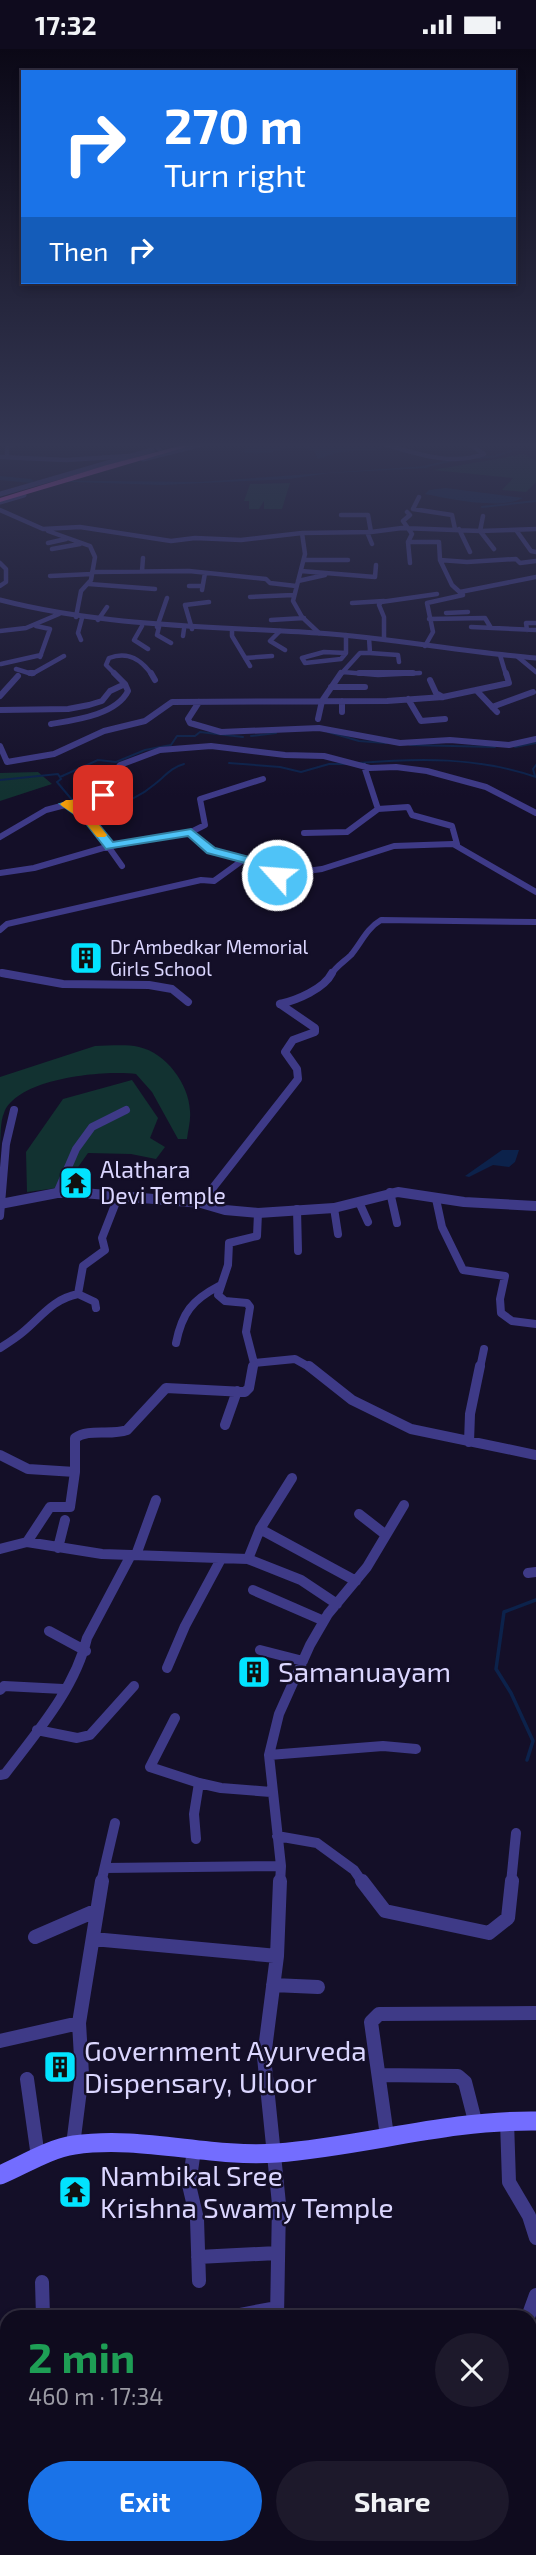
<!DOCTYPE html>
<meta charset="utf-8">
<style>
:root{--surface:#0f0b1e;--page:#1d192b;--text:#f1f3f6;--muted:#9b9ba4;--line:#2f2b3c;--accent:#1a73e8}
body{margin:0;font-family:"Exo 2",sans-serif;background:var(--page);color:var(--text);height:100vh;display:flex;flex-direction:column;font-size:26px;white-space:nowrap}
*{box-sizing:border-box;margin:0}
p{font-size:23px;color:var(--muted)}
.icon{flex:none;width:38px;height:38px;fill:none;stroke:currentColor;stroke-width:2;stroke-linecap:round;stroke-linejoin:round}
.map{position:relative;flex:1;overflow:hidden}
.panel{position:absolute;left:0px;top:2261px;width:537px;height:245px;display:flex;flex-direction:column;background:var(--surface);border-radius:21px 21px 0 0;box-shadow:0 4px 10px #0003,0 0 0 2px var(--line)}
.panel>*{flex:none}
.guide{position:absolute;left:21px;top:21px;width:495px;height:214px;border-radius:0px;box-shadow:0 4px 10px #0003,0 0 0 2px var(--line);background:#1a73e8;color:#fff;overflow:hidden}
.pin{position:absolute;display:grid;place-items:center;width:60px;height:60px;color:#fff;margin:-30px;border-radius:14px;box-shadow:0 4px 10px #0006}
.me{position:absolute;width:77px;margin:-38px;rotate:296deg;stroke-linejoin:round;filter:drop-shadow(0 0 5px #0008)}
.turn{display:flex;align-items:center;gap:24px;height:147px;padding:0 28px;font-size:32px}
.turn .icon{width:91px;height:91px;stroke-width:2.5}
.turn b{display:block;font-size:49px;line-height:60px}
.then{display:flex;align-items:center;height:66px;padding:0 28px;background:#0003;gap:14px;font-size:26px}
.round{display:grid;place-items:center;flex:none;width:74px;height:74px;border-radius:37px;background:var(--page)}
.overview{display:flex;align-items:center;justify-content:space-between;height:119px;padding:0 28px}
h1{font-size:42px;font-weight:700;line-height:52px;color:#1e9e55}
.button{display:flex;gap:14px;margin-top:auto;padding:14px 28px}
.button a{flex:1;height:80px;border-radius:42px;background:var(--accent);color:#fff;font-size:28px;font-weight:700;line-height:80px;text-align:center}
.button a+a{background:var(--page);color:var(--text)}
.status{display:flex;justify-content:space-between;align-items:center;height:49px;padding:0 35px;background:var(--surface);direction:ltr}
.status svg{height:19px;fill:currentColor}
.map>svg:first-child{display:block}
</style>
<div class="status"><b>17:32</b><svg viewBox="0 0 49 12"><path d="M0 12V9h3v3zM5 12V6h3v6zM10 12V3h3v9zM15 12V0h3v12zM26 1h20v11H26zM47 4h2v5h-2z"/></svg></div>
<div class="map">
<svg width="536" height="2506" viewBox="0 0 536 2506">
<rect width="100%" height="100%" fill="#140f28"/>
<path fill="#123231" d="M524,405L536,412V433L526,443L502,441L513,429L433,421Z
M290,434L282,460H264V452L259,460H249V452H244L250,435Z
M38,723L52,735L0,752V724Z
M95,997C109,997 125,995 139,998C166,1004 189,1035 190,1062C191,1071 188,1081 187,1090H178L152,1043L136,1025C104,1021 17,1029 4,1064C0,1073 1,1087 0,1097V1028Z
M132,1031L158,1069L150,1089L165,1098L156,1110L131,1105L88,1104L64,1138L27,1143L26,1103L63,1050Z"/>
<path fill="#0c224b" d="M251,396H373L385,400L339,403L318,410L314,402C285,391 267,412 242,402Z
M426,417L428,419L329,424L289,430L162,436L13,431L199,433Z
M446,439L523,449C501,461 450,450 425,445L429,441Z
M502,1101H519L515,1113L509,1118L493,1116L469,1128L465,1127Z"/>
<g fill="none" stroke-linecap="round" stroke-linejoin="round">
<path stroke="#0c224b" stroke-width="2" d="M478,409L496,407L528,396
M423,418L454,411
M482,458L536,452
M328,683L359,692L386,694
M251,687L276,684
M410,696L495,698
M515,698L536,694
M229,714L280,718L301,723L329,715H346
M359,714C419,709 478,708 536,728
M535,727L533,720L536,716
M60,728L98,711L116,713L145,701L171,696L177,687H195L200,683L243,688
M0,731L58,725L61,730L57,733L73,752
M81,754L99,752L108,758C126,754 141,747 155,735C165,727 172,718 184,715"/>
<path stroke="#0c224b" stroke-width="3.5" d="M527,1711L533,1692L511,1644L496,1620L504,1563L536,1551"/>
<path fill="#0c224b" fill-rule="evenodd" d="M0,427L31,430L34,432L31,434L0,431Z"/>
<path stroke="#3e3a87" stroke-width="4.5" d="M154,396L159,400
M387,396C419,405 451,417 484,405L471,396
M0,408L66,411L129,407
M7,408V398L12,396
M419,448L413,460L452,466L455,480
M0,461L43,480L80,478L171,492L195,489L241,491L302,484L371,483L402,479L480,482L536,480
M407,463L410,466L403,472L412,485L408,493
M341,466H368L371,483
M483,467L480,482L494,500
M459,480L470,503
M516,481L531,502L536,503
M48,482L90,497L95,508L91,531L81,542L76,568
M367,483L372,495
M302,484L305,505L293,552L302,568L319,584
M48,494L66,490
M52,500L80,495
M304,511H348
M0,514L6,520V533L0,537
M410,514L408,493H439L440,511
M142,522L143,509
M301,522L375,528L376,516
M92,523L189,522L266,530L270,534L296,537
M50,527L92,525
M298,532L325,526
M89,535L155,540
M189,537H202
M202,541L205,524
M460,543L536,528
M250,548L293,546
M352,554L384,552
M446,564L468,563
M429,570L485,569L491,579
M98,571L107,558
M271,571L304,569
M36,577L50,580L40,608
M142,577L134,591L148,600
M157,578L167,549
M159,578L157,586L171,594
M471,578L536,581
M192,580L185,556L209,553
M232,581V587L250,617
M527,581L526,574H536
M0,582L26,579L59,565
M280,582L270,592L285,601
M346,586V604
M183,587L184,580
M384,590V568L379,556L381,553L437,545
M81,591L78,584L82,569
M425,597L433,583L427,554L463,546L452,536L440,511L467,513L516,510L520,514L536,512
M324,603L346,604L341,610L305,614L302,609Z
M370,604L398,606L399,613
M500,606L506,626
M518,608L536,623
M245,609L272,607
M1,615L41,606
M16,620L32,625L64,607
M343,623L378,626L420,624
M116,626L106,616L109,609C128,602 141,610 152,626
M340,626L360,604H370L369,589"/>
<path stroke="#3e3a87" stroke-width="6" d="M30,624H33
M151,624L155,631
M359,624H413
M430,631L436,644L443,648
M331,638H365
M477,642L497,663
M0,647L18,627
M408,650L421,672L445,670
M342,652V663
M199,653L188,670L190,674L221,683L319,679L400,694L450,691L509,696L536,690
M492,658L533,643
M0,661L68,660L89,656L102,652L110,642L125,635L114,624
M318,670L322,652L341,624
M51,675C75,671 116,666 128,642L125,635
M0,697L7,713L54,705L104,682L145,672L172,653L387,652L443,648L509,634L506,624
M364,717L378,760
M66,755L88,769L122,817
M191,783L205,776L200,750L263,730
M304,784L347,783L378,760L408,758L412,766L452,777L457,795
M0,788L46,761L103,746L108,731L120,716L160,701L211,697L285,706L324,707L370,719L396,718L427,722L486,738L536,764
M0,824L34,819L110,797L191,783L211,802L253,812L265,824L277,826L322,820L394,797L453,795L536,843
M0,881L7,875L201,831L214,832L243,811
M0,924L9,926
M331,926C336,917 344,913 351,906C361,894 367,879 381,871L536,873"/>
<path stroke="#3e3a87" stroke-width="8" d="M2,924L63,935L149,936L172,940L188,953
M280,955C297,951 324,940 332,924
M390,1143L397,1174
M57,1144L76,1100L92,1078L126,1061
M436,1150L442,1178L463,1221L505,1227L500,1250L501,1264L512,1272L536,1275
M359,1153L368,1173
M201,1154L298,1030L297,1020L285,1003L293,991L315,983V979L280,955
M334,1159L338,1185
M297,1160L298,1202
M258,1164L257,1187L229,1194L228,1216L218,1246L225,1252L247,1254L250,1258L246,1283L254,1314L295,1310L311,1319
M0,1167L6,1095L14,1061
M78,1245L95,1253L96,1259
M176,1294C182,1264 192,1251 219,1237
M0,1299C8,1294 16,1289 23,1283C42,1267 53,1250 78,1245L83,1217L105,1201L102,1189L118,1148
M253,1319L254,1314
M480,1319L484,1300"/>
<path stroke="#3e3a87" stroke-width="10" d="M253,1317L249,1339L245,1343L166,1339L127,1381C110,1387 89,1379 75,1389V1423L70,1458H50L27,1493L102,1505L248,1510L301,1531L337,1555
M309,1317L352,1351L411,1380L536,1406
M225,1376L237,1342
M469,1393L470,1365L480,1317
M0,1406L28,1420L75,1423
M359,1465L386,1486
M260,1480L356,1532
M58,1499L65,1471
M0,1500L27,1493
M136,1506L156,1451
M248,1510L260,1480L292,1429
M528,1524L536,1523
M253,1541L324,1572
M49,1582L86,1602
M260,1601L303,1612
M167,1619L185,1577L221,1510
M0,1641L4,1637L63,1640
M175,1669L150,1718L199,1734
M37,1681L77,1689L90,1686L134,1637
M269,1706L383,1697L416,1700
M0,1726L5,1725C36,1684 75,1640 87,1589L131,1506
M277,1787L317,1794L354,1821L363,1834
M196,1790L194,1765L199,1734L221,1739L271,1743
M105,1819L281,1817
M101,1834L115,1774
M280,1834L281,1817L269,1706L279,1665L310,1596L328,1565L367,1518L404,1456
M511,1834L516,1784"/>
<path stroke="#3e3a87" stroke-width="14" d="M362,1832L385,1862L489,1884L508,1869L512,1832
M35,1888L95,1862
M93,1890L277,1907
M273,1936L318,1938
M0,1992L79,1974
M379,2026L458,2027L465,2033L475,2072
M27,2030L38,2108
M507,2072L509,2133L529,2167L536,2189
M387,2087L371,1973L379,1965L536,1964
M73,2096L82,2025L79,1974L102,1832
M194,2101L189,2136L197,2170L199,2232
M198,2208L277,2204
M42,2233L43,2268
M229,2268L276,2259
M277,2268L279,2155L264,2008L277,1907L280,1832
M528,2268L536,2246
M530,2412L536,2413
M530,2474L536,2473
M530,2495L535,2506
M0,2498L7,2497
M17,2499L26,2506
M36,2499V2506
M327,2499L332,2506
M246,2506L269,2499"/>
<path stroke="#3e3a87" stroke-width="5" d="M143,410L199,396
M0,445L152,401
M0,453L24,446
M0,551C105,578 211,577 318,584C391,589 463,603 536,609"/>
<path stroke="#3e3a87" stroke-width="10" d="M0,1155L57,1144H83L201,1154L225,1161L258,1164L334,1159L398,1143L464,1153L536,1157"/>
<path stroke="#736dff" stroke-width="19" d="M0,2126C24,2116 48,2100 74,2096C142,2086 209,2109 277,2104C365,2097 446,2071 536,2072"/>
<path fill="#e257d1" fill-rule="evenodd" d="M183,396H193L0,453V449L107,416Z"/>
</g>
<linearGradient id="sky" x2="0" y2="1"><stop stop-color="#0b0816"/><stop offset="0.53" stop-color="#343753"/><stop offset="1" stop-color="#343753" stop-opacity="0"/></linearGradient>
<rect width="536" height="747" fill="url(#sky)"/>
<path fill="#4fc3f7" stroke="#337fa1" stroke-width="2" d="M103,743L107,744V749L76,757L92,767L113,793L191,780L215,799L257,810L269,821L283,826L277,830L261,826L249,815L207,804L188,787L106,800L84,772L60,755Z"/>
<path fill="#f59e0b" d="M66,751H79L80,754L76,757L92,767L107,786L105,788H97L84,772L62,757L60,755Z"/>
<defs>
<symbol id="building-square" viewBox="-11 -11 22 22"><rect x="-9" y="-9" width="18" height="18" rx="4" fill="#02e3ff" stroke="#140f28"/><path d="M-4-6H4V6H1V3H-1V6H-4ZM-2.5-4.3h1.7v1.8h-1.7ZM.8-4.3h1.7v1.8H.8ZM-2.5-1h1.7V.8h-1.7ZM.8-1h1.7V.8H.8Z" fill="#111"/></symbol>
<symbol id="temple-square" viewBox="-11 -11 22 22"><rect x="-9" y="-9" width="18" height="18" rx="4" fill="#02e3ff" stroke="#140f28"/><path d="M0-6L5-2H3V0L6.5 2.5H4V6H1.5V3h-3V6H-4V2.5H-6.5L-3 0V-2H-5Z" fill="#111"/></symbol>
</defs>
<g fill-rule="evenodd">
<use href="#building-square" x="67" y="890" width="38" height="38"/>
<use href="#temple-square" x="57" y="1115" width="38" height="38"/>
<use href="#building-square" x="235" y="1604" width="38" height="38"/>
<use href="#building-square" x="41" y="1999" width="38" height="38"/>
<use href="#temple-square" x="56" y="2124" width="38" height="38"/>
</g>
<g text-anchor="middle" stroke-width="5" stroke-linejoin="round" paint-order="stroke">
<g font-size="19" fill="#dbd6ff" stroke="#140f28" text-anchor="start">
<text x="110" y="905">Dr Ambedkar Memorial<tspan x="110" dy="22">Girls School</tspan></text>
</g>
<g font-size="23" fill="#dbd6ff" stroke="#140f28" text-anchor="start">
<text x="100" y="1129">Alathara<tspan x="100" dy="26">Devi Temple</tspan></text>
</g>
<g font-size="28" fill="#dbd6ff" stroke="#140f28" text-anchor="start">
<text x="278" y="1633">Samanuayam</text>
<text x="84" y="2012">Government Ayurveda<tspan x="84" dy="32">Dispensary, Ulloor</tspan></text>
<text x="100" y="2137">Nambikal Sree<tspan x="100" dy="32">Krishna Swamy Temple</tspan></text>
</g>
</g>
</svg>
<div class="pin" style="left:103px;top:746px;background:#d93025"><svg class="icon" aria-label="arrive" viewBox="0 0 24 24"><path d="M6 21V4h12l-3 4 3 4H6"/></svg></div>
<svg class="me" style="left:277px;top:826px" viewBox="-20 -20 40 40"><circle r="17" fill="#4fc3f7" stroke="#fff" stroke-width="3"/><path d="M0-11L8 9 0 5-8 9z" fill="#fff"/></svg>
<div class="guide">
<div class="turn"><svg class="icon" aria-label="right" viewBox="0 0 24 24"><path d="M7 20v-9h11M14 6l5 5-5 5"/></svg><div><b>270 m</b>Turn right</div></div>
<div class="then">Then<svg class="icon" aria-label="right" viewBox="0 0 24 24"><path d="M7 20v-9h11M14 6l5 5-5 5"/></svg></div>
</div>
<section class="panel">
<div class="overview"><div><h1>2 min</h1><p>460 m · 17:34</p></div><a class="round"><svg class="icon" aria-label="close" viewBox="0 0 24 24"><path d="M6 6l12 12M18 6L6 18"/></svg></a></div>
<div class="button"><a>Exit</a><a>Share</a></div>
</section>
</div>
